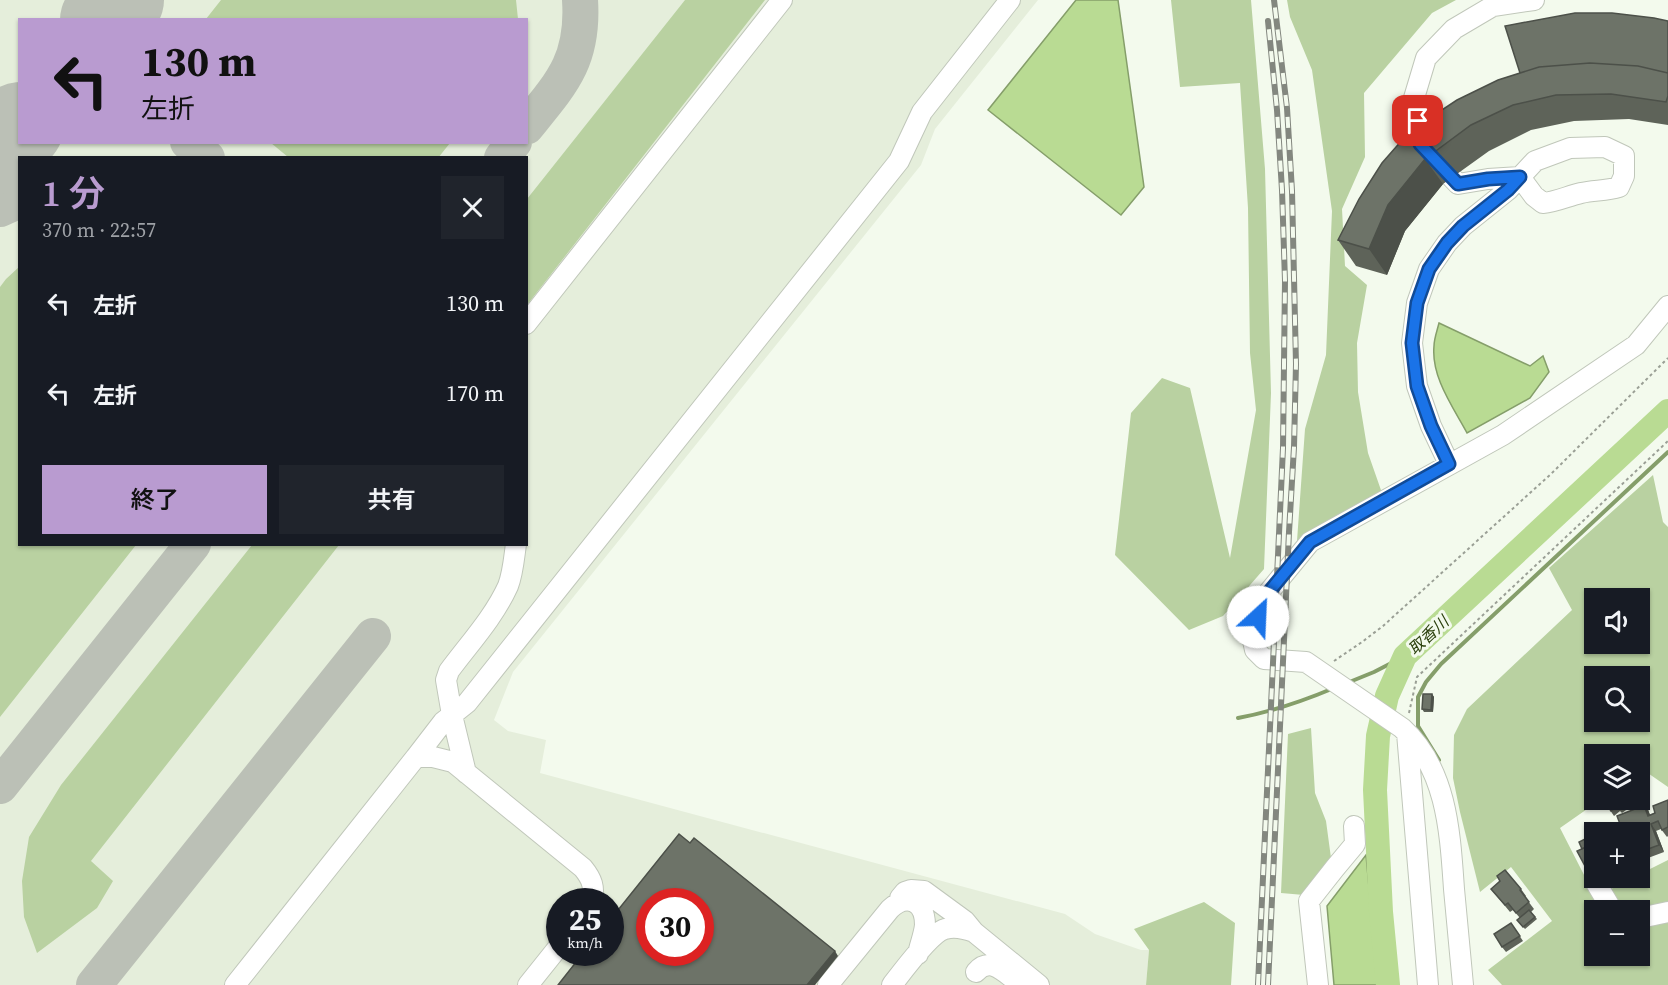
<!DOCTYPE html>
<html lang="ja">
<meta charset="utf-8">
<style>
:root{--surface:#171b24;--page:#20242c;--text:#f1f3f6;--muted:#9ea1a6;--accent:#b99bd0}
body{margin:0;font-family:"Source Serif 4","Noto Sans JP",serif;background:var(--page);color:var(--text);height:100vh;display:flex;flex-direction:column;font-size:22px;white-space:nowrap}
*{box-sizing:border-box;margin:0}
p{font-size:20px;color:var(--muted)}
.icon{flex:none;width:33px;height:33px;fill:none;stroke:currentColor;stroke-width:2;stroke-linecap:round;stroke-linejoin:round}
.map{position:relative;flex:1;overflow:hidden}
.drawer{position:absolute;left:18px;top:156px;width:510px;height:390px;display:flex;flex-direction:column;background:var(--surface);border-radius:0px;box-shadow:0 2px 4px #0004}
.drawer>*{flex:none}
.guide{position:absolute;left:18px;top:18px;width:510px;height:126px;border-radius:0px;box-shadow:0 2px 4px #0004;background:#b99bd0;color:#111;overflow:hidden}
.buttons{position:absolute;left:1584px;top:588px;display:grid;gap:12px}
.buttons a{display:grid;place-items:center;width:66px;height:66px;border-radius:0px;background:var(--surface);box-shadow:0 2px 4px #0004;font-size:30px}
.speed{position:absolute;left:546px;top:888px;display:flex;gap:12px;font-size:30px;font-weight:700;text-align:center}
.speed>*{display:grid;place-content:center;width:78px;height:78px;border-radius:50%;background:var(--surface);box-shadow:0 2px 4px #0004;line-height:1}
.speed small{font-size:15px;font-weight:400}
.speed .limit{border:9px solid #d22;background:#fff;color:#111}
.pin{position:absolute;display:grid;place-items:center;width:51px;height:51px;color:#fff;margin:-26px;border-radius:12px;box-shadow:0 3px 9px #0006}
.me{position:absolute;width:66px;margin:-33px;rotate:25deg;stroke-linejoin:round;filter:drop-shadow(0 0 4px #0008)}
.turn{display:flex;align-items:center;gap:21px;height:126px;padding:0 24px;font-size:27px}
.turn .icon{width:78px;height:78px;stroke-width:2.5}
.turn b{display:block;font-size:42px;line-height:51px}
.round{display:grid;place-items:center;flex:none;width:63px;height:63px;border-radius:0px;background:var(--page)}
.headline{display:flex;align-items:center;justify-content:space-between;height:102px;padding:0 24px}
h1{font-size:36px;font-weight:600;line-height:45px;color:var(--accent)}
.action{display:flex;gap:12px;margin-top:auto;padding:12px 24px}
.action a{flex:1;height:69px;border-radius:0px;background:var(--accent);color:#111;font-size:24px;font-weight:600;line-height:69px;text-align:center}
.action a+a{background:var(--page);color:var(--text)}
ul{padding:0;list-style:none}
li{display:flex;align-items:center;gap:18px;height:90px;padding:0 24px}
li div{flex:1}
li b{display:block;font-size:22px}
li em{font-style:normal}
.map>svg:first-child{display:block}
</style>
<div class="map">
<svg width="1668" height="985" viewBox="0 0 1668 985">
<rect width="100%" height="100%" fill="#f3faed"/>
<path fill="#e5eedb" fill-rule="evenodd" d="M0,0H1038L935,129L921,165L513,672L494,720L508,731L546,740L540,773L1065,914L1095,934L1141,950H1149L1146,985H0ZM20,20H526V142H20ZM20,158H526V544H20ZM560,902H610V952H560ZM650,902H700V952H650Z"/>
<path fill="#b9d1a1" fill-rule="evenodd" d="M221,0H516L518,19H206Z
M685,0H765L527,305V199Z
M1171,0H1251L1265,169L1271,393L1264,569L1223,616L1189,630L1115,555L1131,413L1162,378L1190,388L1230,558L1256,410L1250,353L1248,208L1240,83L1180,87Z
M1287,0H1456L1432,13L1364,93L1365,157L1342,209L1345,266L1367,285L1357,343L1358,392L1368,453L1382,493L1297,541L1305,429L1326,355L1332,211L1312,70L1290,17Z
M271,143H450L438,158L288,157Z
M19,267L20,544L136,545L0,717V287L6,279Z
M1653,475L1663,522L1668,527V787L1642,769L1640,771V754H1594V800H1600L1560,828L1602,910H1594V956H1640V924L1668,919V985H1502L1488,970L1552,921L1511,867L1480,892L1460,812L1453,778L1454,735L1467,709L1572,610L1549,568ZM1594,598H1640V644H1594ZM1594,676H1640V722H1594Z
M252,545H339L91,861L113,881L97,908L37,953L24,917L22,881L29,837L61,785Z
M1311,728L1315,793L1326,821L1331,858L1304,895L1281,893L1288,734Z
M1668,860V904L1633,910H1623L1611,889L1633,878H1640V874Z
M1204,902L1235,923L1231,985H1146L1149,950L1134,929Z"/>
<path fill="#b9db93" stroke="#859e6a" stroke-width="1.5" d="M1076,0H1118L1144,187L1121,215L988,110Z
M1439,323L1530,366L1543,356L1549,372L1530,398L1467,433C1453,407 1431,377 1434,346C1434,339 1437,331 1439,323Z
M1366,855L1378,985H1334L1327,906Z"/>
<g fill="none" stroke-linecap="round" stroke-linejoin="round">
<path stroke="#859e6a" stroke-width="4" d="M1347,683L1374,672L1405,656
M1238,718C1271,712 1303,701 1334,688
M1439,760L1418,726V697L1426,682L1441,664L1668,452"/>
<path stroke="#b9db93" stroke-width="24" d="M1388,985L1381,912L1375,790L1378,736L1387,696L1405,656L1668,411"/>
<path stroke="#bbc0b6" stroke-width="36" d="M126,20L130,0
M526,127C562,83 584,60 580,0
M188,142L207,158
M502,158L514,142
M0,209L20,200
M0,786L193,544
M94,985L373,636"/>
<path stroke="#bbc0b6" stroke-width="88" d="M104,20L120,0
M0,150L20,126"/>
<defs>
<path id="minor" d="M526,324L782,0
M1449,464L1431,426L1417,386L1412,343L1417,303L1429,269L1447,243L1463,226L1508,190L1535,161L1570,148L1605,147L1624,156V176L1619,187C1606,191 1594,190 1581,193C1568,196 1556,202 1543,203L1534,196L1520,177L1488,179L1458,184L1420,144L1414,98L1426,58L1454,29L1493,6L1534,0
M1407,733L1428,985
M416,757L443,722L452,715L446,680L449,671C469,644 494,617 508,586C513,573 514,558 516,544
M466,773L452,715L467,703L899,161L922,112L1010,0
M1596,883L1612,910
M900,898L905,892L911,890L924,891L965,921L974,932L1039,985
M1640,918L1668,912
M976,972C989,957 1002,970 1015,980
M235,985L416,757H433L453,762L583,868C592,879 595,887 592,902
M528,985L560,945
M828,985L890,909C907,893 925,901 925,925C924,935 920,944 918,954
M892,985C902,972 931,933 945,929C954,926 966,929 974,932
M1318,985L1309,901L1335,868L1355,844L1354,826
M1463,985C1460,953 1457,921 1454,889C1450,832 1447,769 1402,728L1306,662L1264,659L1255,650L1252,636L1264,598L1310,542L1503,435L1636,345L1668,306"/>
</defs>
<use href="#minor" stroke="#c0c7ba" stroke-width="22"/>
<path stroke="#9a9f95" stroke-width="2" stroke-dasharray="3 3" stroke-linecap="butt" d="M1334,661L1362,642L1383,626L1551,474L1668,358
M1409,713L1417,677L1668,441"/>
<use href="#minor" stroke="#fff" stroke-width="20"/>
<defs>
<path id="rail" d="M1258,985L1283,448L1285,281L1282,190L1277,110L1268,21
M1268,985L1289,532L1294,447L1296,364L1292,191L1287,108L1274,0"/>
</defs>
<use href="#rail" stroke="#83877f" stroke-width="6"/>
<use href="#rail" stroke="#f3faed" stroke-width="4" stroke-dasharray="11" stroke-linecap="butt"/>
</g>
<path fill="#5e6359" d="M1668,21V125L1629,119L1574,121L1531,130L1489,151L1443,184L1405,231L1387,275L1356,266L1338,240L1498,80L1520,73Z
M1432,694L1434,697L1433,712H1424L1422,709Z
M1640,787L1646,797L1639,801L1647,807L1650,815L1655,813L1668,800V836L1667,837L1661,829L1656,831L1664,852L1640,861V832L1633,805L1622,813L1620,811L1614,816L1604,801L1606,800H1640Z
M1589,841L1593,849L1590,850L1594,858V868L1588,871L1585,866L1582,849Z
M1491,889H1521L1526,896L1525,897L1534,909L1531,912L1537,919L1525,929L1517,920L1520,918L1513,910L1510,912Z
M1511,923L1523,941L1506,952L1502,947Z"/>
<path fill="#4c5049" d="M1425,159L1443,184L1405,231L1387,275L1369,249L1388,205Z
M1432,694L1434,697L1433,712L1431,710Z
M1642,800L1647,807L1653,823L1648,816Z
M1651,824L1656,831L1664,852L1659,845Z
M835,951L838,956L815,985H807Z"/>
<path fill="#6d7368" stroke="#4c5049" stroke-width="1.5" fill-rule="evenodd" d="M1575,13H1612L1654,18L1668,21V73L1638,66L1590,63L1539,67L1520,73L1505,26Z
M1590,63L1638,66L1668,73V96L1666,102L1611,94L1556,95L1513,105L1471,125L1425,159L1388,205L1369,249L1338,240L1359,199L1382,163L1410,131L1457,100L1498,80L1539,67Z
M1423,694H1432L1431,710L1422,709Z
M1606,800H1632L1619,809L1617,807L1611,811L1604,801Z
M1642,800L1648,816L1655,813L1653,806L1668,800V827L1662,830L1658,821L1651,824L1659,845L1640,852V832H1623L1617,816L1635,809L1633,804Z
M679,834L690,843L694,838L835,951L807,985H558L584,952H610V920ZM650,902H700V952H650Z
M1587,838L1591,846L1588,848V846L1582,849L1579,842Z
M1588,846L1594,862L1585,866L1577,851Z
M1505,870L1521,889L1520,890L1529,902L1516,913L1508,903L1505,905L1491,889L1500,881L1497,876Z
M1529,910L1535,917L1523,927L1517,920Z
M1511,923L1520,936L1502,947L1494,934Z"/>
<g fill="none" stroke-linecap="round" stroke-linejoin="round">
<defs>
<path id="route" d="M1258,617L1264,598L1310,542L1449,464L1431,426L1417,386L1412,343L1417,303L1429,269L1447,243L1463,226L1508,190L1520,177L1488,179L1458,184L1420,144L1418,121"/>
</defs>
<use href="#route" stroke="#114b97" stroke-width="15"/>
<use href="#route" stroke="#1a73e8" stroke-width="10"/>
</g>
<g text-anchor="middle" stroke-width="6" stroke-linejoin="round" paint-order="stroke">
<g font-size="16" font-style="italic" fill="#2c410e" stroke="#f3faed">
<text transform="translate(1428 635) rotate(-43)" y="6">取香川</text>
</g>
</g>
</svg>
<div class="buttons">
<a><svg class="icon" aria-label="sound" viewBox="0 0 24 24"><path d="M4 9h4l5-4v14l-5-4H4zM17 9q2 3 0 6"/></svg></a>
<a><svg class="icon" aria-label="search" viewBox="0 0 24 24"><circle cx="10" cy="10" r="6"/><path d="M15 15l6 6"/></svg></a>
<a><svg class="icon" aria-label="layers" viewBox="0 0 24 24"><path d="M12 4l9 5-9 5-9-5zM3 14l9 5 9-5"/></svg></a>
<a>+</a>
<a>−</a>
</div>
<div class="speed"><div>25<small>km/h</small></div><div class="limit">30</div></div>
<div class="pin" style="left:1418px;top:121px;background:#d93025"><svg class="icon" aria-label="arrive" viewBox="0 0 24 24"><path d="M6 21V4h12l-3 4 3 4H6"/></svg></div>
<svg class="me" style="left:1258px;top:617px" viewBox="-20 -20 40 40"><circle r="19" fill="#fff"/><path d="M0-13L10 11 0 6-10 11z" fill="#1a73e8"/></svg>
<div class="guide">
<div class="turn"><svg class="icon" aria-label="left" viewBox="0 0 24 24"><path d="M17 20v-9H6M10 6l-5 5 5 5"/></svg><div><b>130 m</b>左折</div></div>
</div>
<section class="drawer">
<div class="headline"><div><h1>1 分</h1><p>370 m · 22:57</p></div><a class="round"><svg class="icon" aria-label="close" viewBox="0 0 24 24"><path d="M6 6l12 12M18 6L6 18"/></svg></a></div>
<ul>
<li><svg class="icon" aria-label="left" viewBox="0 0 24 24"><path d="M17 20v-9H6M10 6l-5 5 5 5"/></svg><div><b>左折</b></div><em>130 m</em></li>
<li><svg class="icon" aria-label="left" viewBox="0 0 24 24"><path d="M17 20v-9H6M10 6l-5 5 5 5"/></svg><div><b>左折</b></div><em>170 m</em></li>
</ul>
<div class="action"><a>終了</a><a>共有</a></div>
</section>
</div>
